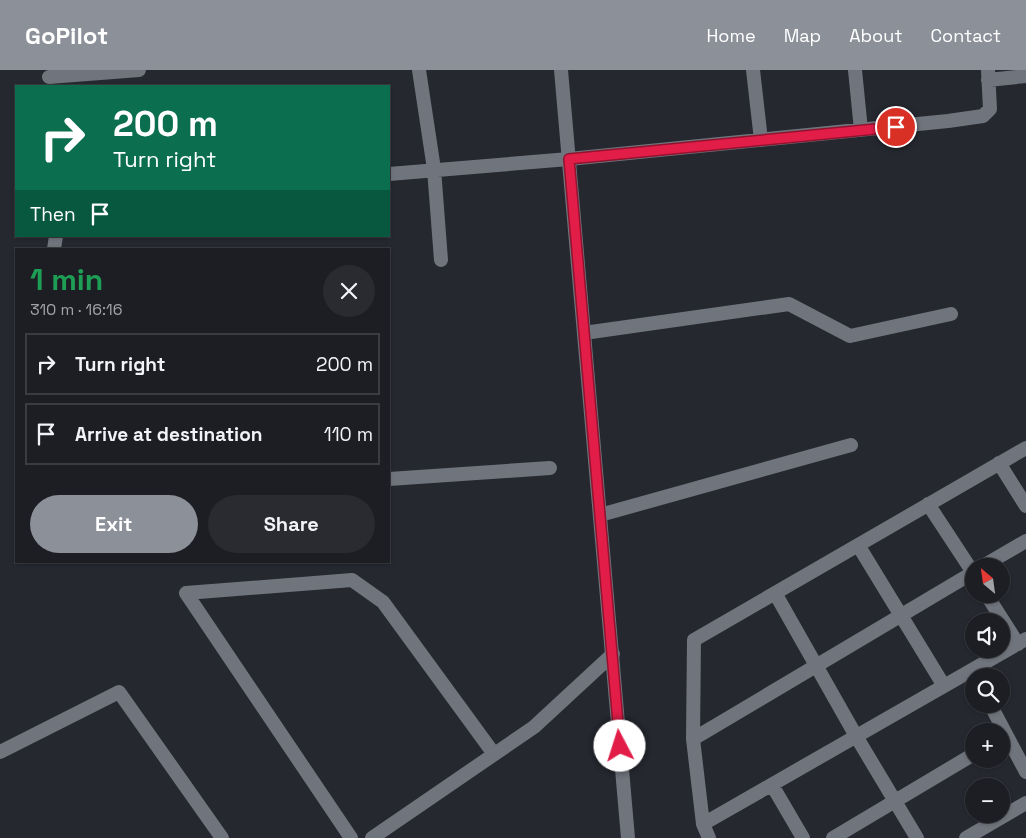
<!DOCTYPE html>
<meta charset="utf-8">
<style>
:root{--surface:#1c1e23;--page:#292b30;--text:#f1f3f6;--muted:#a0a2a6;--line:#3a3c41;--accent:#8c9099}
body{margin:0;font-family:"Space Grotesk",sans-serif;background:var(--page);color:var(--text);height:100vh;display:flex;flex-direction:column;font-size:19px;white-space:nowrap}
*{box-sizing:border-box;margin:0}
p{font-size:16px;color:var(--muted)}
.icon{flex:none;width:28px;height:28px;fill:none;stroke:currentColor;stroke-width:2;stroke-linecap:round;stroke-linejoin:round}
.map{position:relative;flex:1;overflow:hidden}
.panel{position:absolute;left:15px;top:178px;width:375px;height:315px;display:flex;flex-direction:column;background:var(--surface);border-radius:0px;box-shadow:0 1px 4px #0004,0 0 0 1px var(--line)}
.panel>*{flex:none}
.banner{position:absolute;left:15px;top:15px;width:375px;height:152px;border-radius:0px;box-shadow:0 1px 4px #0004,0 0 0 1px var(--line);background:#0b6e4f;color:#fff;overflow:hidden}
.needle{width:32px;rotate:331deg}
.controls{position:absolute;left:965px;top:488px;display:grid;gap:10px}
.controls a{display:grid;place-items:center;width:45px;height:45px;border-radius:50%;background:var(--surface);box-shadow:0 1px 4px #0004,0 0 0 1px var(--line);font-size:25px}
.pin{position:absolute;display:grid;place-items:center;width:42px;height:42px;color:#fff;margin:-21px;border:2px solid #fff;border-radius:50%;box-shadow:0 1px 5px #0007}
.me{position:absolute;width:55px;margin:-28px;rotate:355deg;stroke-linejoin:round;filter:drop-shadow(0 0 4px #0008)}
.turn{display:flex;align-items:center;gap:18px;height:105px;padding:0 15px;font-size:22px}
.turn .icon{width:65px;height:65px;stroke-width:2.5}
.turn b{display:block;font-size:35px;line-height:42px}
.then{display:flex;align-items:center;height:48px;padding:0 15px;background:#0003;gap:10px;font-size:19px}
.round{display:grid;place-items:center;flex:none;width:52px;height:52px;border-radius:26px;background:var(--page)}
.head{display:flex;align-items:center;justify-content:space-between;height:85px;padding:0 15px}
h1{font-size:30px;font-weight:600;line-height:38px;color:#1e9e55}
.button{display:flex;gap:10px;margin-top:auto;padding:10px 15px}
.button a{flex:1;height:58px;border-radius:30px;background:var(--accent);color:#fff;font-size:20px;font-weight:600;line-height:58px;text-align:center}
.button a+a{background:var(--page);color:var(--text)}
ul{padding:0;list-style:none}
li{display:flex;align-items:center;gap:15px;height:62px;margin:0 10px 8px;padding:0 5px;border:2px solid var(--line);border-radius:0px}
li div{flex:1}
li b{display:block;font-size:19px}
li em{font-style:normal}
header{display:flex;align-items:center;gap:30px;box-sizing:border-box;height:70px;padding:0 25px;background:var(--accent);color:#fff}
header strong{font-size:24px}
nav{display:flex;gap:28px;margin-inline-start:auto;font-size:18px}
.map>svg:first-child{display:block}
</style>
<header>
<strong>GoPilot</strong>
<nav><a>Home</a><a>Map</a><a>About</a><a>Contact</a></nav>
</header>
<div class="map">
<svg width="1026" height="768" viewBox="0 0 1026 768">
<rect width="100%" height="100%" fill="#25282f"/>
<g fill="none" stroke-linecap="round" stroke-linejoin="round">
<path stroke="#70747c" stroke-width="14" d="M419,0L434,99L441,190
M753,0L761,70
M855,0L861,60
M49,7L139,0
M988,10L1026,6
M389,104L569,89L948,51L983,46L990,39L988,0
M54,179L56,166
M584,263L789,234L850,266L951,244
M999,393L1026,436
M389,409L550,398
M928,434L974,504
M600,445L851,375
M858,475L944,616
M983,496L1026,471
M775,523L856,666L917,768
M986,524L1018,574
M990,634L1026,702
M693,669L974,502
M0,682L119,622L222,768
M772,715L803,768
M703,754L1026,569
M351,768L186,523L352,510L383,532L494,684
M372,768L534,657L613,584
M709,768L703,754L693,669L694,570L1026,378
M833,768L974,684
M966,768L1026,733"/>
<path stroke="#70747c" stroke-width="14" d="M561,0L628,768"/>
</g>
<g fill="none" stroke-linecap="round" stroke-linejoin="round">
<defs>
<path id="route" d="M620,676L569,89L896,57"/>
</defs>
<use href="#route" stroke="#92132f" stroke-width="12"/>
<use href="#route" stroke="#e11d48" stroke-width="9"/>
</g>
</svg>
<div class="controls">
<a><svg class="needle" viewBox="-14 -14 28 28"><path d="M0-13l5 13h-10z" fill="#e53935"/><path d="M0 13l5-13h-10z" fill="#a0a2a6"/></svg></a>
<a><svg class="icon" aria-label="sound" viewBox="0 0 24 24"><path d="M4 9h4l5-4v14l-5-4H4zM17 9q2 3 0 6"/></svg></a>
<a><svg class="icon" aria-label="search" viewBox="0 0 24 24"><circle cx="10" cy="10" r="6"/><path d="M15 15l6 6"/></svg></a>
<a>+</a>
<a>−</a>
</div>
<div class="pin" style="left:896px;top:57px;background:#d93025"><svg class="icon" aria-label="arrive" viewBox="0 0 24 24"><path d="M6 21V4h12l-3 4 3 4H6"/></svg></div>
<svg class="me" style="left:620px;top:676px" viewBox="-20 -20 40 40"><circle r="19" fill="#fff"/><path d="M0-13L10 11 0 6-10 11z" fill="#e11d48"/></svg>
<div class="banner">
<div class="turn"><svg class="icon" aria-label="right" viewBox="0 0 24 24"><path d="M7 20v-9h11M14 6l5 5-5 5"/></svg><div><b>200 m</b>Turn right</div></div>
<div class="then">Then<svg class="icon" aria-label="arrive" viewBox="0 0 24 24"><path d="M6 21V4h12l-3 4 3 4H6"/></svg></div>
</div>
<section class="panel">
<div class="head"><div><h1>1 min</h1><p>310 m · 16:16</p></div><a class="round"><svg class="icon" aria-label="close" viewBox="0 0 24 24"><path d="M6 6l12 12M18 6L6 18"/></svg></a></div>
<ul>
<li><svg class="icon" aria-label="right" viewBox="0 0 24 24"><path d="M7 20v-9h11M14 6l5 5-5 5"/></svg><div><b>Turn right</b></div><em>200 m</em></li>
<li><svg class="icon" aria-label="arrive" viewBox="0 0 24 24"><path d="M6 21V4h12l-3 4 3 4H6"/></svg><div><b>Arrive at destination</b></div><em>110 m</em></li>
</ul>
<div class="button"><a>Exit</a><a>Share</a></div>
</section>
</div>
